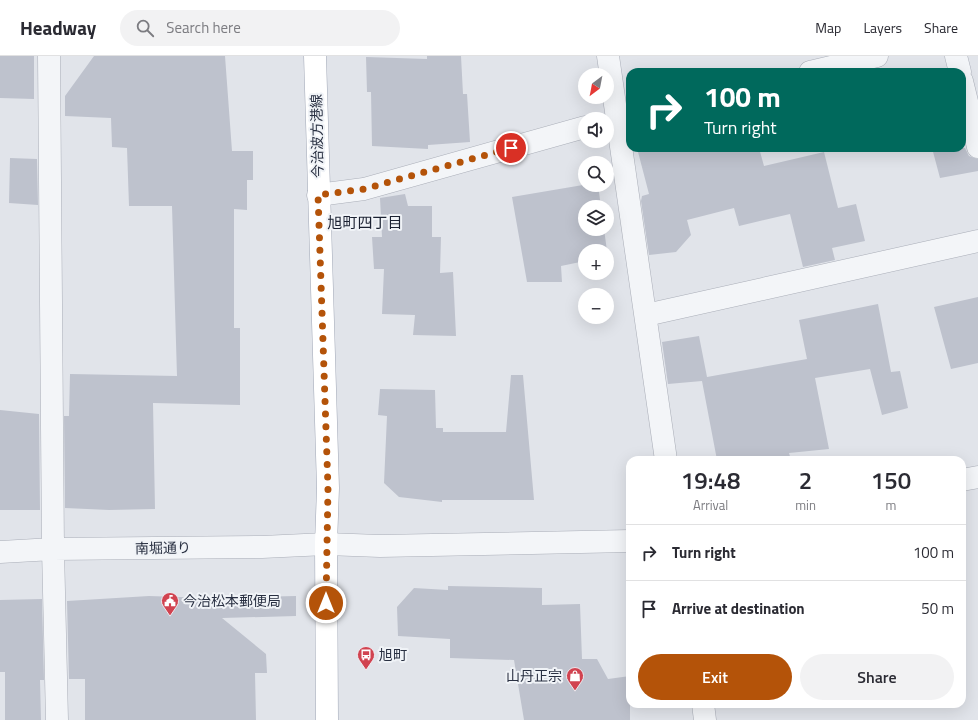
<!DOCTYPE html>
<meta charset="utf-8">
<style>
:root{--surface:#fff;--page:#f2f2f3;--text:#2b2b33;--muted:#7c7c81;--line:#e1e1e2;--accent:#b45309}
body{margin:0;font-family:"Titillium Web","Noto Sans JP",sans-serif;background:var(--page);color:var(--text);height:100vh;display:flex;flex-direction:column;font-size:15px;white-space:nowrap}
*{box-sizing:border-box;margin:0}
p{font-size:13px;color:var(--muted)}
.icon{flex:none;width:22px;height:22px;fill:none;stroke:currentColor;stroke-width:2;stroke-linecap:round;stroke-linejoin:round}
.map{position:relative;flex:1;overflow:hidden}
.sheet{position:absolute;left:626px;top:400px;width:340px;height:252px;display:flex;flex-direction:column;background:var(--surface);border-radius:12px;box-shadow:0 4px 16px #0002}
.sheet>*{flex:none}
.guide{position:absolute;left:626px;top:12px;width:340px;height:84px;border-radius:12px;box-shadow:0 4px 16px #0002;background:#00695c;color:#fff;overflow:hidden}
.needle{width:26px;rotate:212deg}
.tools{position:absolute;left:578px;top:12px;display:grid;gap:8px}
.tools a{display:grid;place-items:center;width:36px;height:36px;border-radius:50%;background:var(--surface);box-shadow:0 4px 16px #0002;font-size:20px}
.pin{position:absolute;display:grid;place-items:center;width:34px;height:34px;color:#fff;margin:-17px;border:2px solid #fff;border-radius:50%;box-shadow:0 1px 4px #0007}
.me{position:absolute;width:44px;margin:-22px;rotate:0deg;stroke-linejoin:round;filter:drop-shadow(0 0 3px #0008)}
.turn{display:flex;align-items:center;gap:14px;height:84px;padding:0 12px;font-size:18px}
.turn .icon{width:52px;height:52px;stroke-width:2.5}
.turn b{display:block;font-size:28px;line-height:34px}
.eta{display:flex;justify-content:space-evenly;align-items:center;height:68px;text-align:center}
.eta b{font-size:24px;font-weight:600;line-height:28px}
.button{display:flex;gap:8px;margin-top:auto;padding:8px 12px}
.button a{flex:1;height:46px;border-radius:24px;background:var(--accent);color:#fff;font-size:16px;font-weight:600;line-height:46px;text-align:center}
.button a+a{background:var(--page);color:var(--text)}
ul{padding:0;list-style:none}
li{display:flex;align-items:center;gap:12px;height:56px;padding:0 12px;border-top:1px solid var(--line)}
li div{flex:1}
li b{display:block;font-size:15px}
li em{font-style:normal}
header{display:flex;align-items:center;gap:24px;box-sizing:border-box;height:56px;padding:0 20px;background:var(--surface);border-bottom:1px solid var(--line)}
header strong{font-size:19px}
nav{display:flex;gap:22px;margin-inline-start:auto;font-size:14px}
.search{width:280px;height:36px;background:var(--page);display:flex;align-items:center;gap:10px;box-sizing:border-box;padding:0 14px;border-radius:22px;color:var(--muted);font-size:15px}
.map>svg:first-child{display:block}
</style>
<header>
<strong>Headway</strong>
<div class="search"><svg class="icon" aria-label="search" viewBox="0 0 24 24"><circle cx="10" cy="10" r="6"/><path d="M15 15l6 6"/></svg>Search here</div>
<nav><a>Map</a><a>Layers</a><a>Share</a></nav>
</header>
<div class="map">
<svg width="978" height="664" viewBox="0 0 978 664">
<rect width="100%" height="100%" fill="#e1e4ea"/>
<path fill="#bec2cd" d="M0,0H34V43L0,42Z
M94,0H225L232,95H253V124H247V154L234,153V272H240V349L153,347L155,453L109,454L65,452L64,360H69L70,318L177,320L172,150H129L127,92L112,91L111,62L65,60V40Z
M427,0H461L463,38H467L470,86L428,89V93L372,90L371,36H367L366,1L427,3Z
M637,92H759L764,110L824,96L838,152L856,148L865,185L832,192L835,204L803,211L790,158L739,170L734,152L687,164L691,179L676,196L649,199L641,145L642,140L649,138Z
M932,92H965L969,100L978,103V115L940,122Z
M10,102L37,103L38,149L9,147Z
M583,129H598L601,151H585V173H604L607,195H585V205L561,210L562,226H527L512,141Z
M405,138L408,150H432V181H441L440,217L453,216L456,280L413,279L415,259L382,258L384,213H374L372,181H382L380,142Z
M978,241V307L951,313L934,251Z
M878,248L891,316L900,315L908,352L882,359L870,313L815,322L829,393L789,397L791,404H717L702,325L668,328L662,286L699,280L707,321L807,303L799,264Z
M511,319H523L534,444H442V446L399,441L384,427L387,360L378,359L380,333L435,334L436,372H443V376H506Z
M0,354L39,358L40,454H0Z
M448,530L542,532V549L580,548L582,603H597L608,623L630,620V664H524L514,604L450,602V583L398,580L397,551L414,532L448,534Z
M149,540L208,542L296,540V560L222,562L266,598L267,617H255L256,664H85V623H69L67,545Z
M42,543L44,624H40L41,664H5V616H0V544Z"/>
<g fill="none" stroke-linecap="round" stroke-linejoin="round">
<defs>
<path id="minor" d="M49,0L53,493L57,664
M608,0L666,404
M956,0L960,16
M810,16L877,0
M962,25L978,91
M318,139L364,133L585,71
M646,259L978,185
M962,424L978,421
M0,496L53,493L262,491L326,488L380,490L630,485
M703,648L705,664"/>
<path id="major" d="M315,0L328,432L326,488L327,664"/>
</defs>
<use href="#minor" stroke="#aaaeb8" stroke-width="23"/>
<use href="#major" stroke="#a0a7b6" stroke-width="23"/>
<use href="#minor" stroke="#f3f5f8" stroke-width="22"/>
<use href="#major" stroke="#fff" stroke-width="22"/>
</g>
<g fill="none" stroke-linecap="round" stroke-linejoin="round">
<path stroke="#b45309" stroke-width="7" stroke-dasharray="0 12.6" d="M326,547L328,432L318,139L364,133L511,92"/>
</g>
<defs>
<symbol id="civic-pin" viewBox="-11 -11 22 30"><path d="M0 17L-7.5 6A9.5 9.5 0 1 1 7.5 6Z" fill="#d14350" stroke="#f0f3f7"/><path d="M-.6-6.5H3V-4.5H.6V-3L4-1V1h2V6H-6V1h2V-1L-.6-3ZM-1.2 2.5V6h2.4V2.5Z" fill="#fff"/></symbol>
<symbol id="bus-pin" viewBox="-11 -11 22 30"><path d="M0 17L-7.5 6A9.5 9.5 0 1 1 7.5 6Z" fill="#d14350" stroke="#f0f3f7"/><path d="M-5-6H5V4H4V6H2V4H-2V6H-4V4H-5ZM-3.5-4V0h7V-4ZM-3.5 1.2v1.5H-2V1.2ZM2 1.2v1.5H3.5V1.2Z" fill="#fff"/></symbol>
<symbol id="shop-pin" viewBox="-11 -11 22 30"><path d="M0 17L-7.5 6A9.5 9.5 0 1 1 7.5 6Z" fill="#d14350" stroke="#f0f3f7"/><path d="M-5-2.5h2.3a2.7 3.5 0 0 1 5.4 0H5L5.5 6h-11ZM-1.5-2.5h3a1.5 2.3 0 0 0-3 0Z" fill="#fff"/></symbol>
</defs>
<g fill-rule="evenodd">
<use href="#civic-pin" x="160" y="535" width="20" height="27"/>
<use href="#bus-pin" x="356" y="589" width="20" height="27"/>
<use href="#shop-pin" x="565" y="610" width="20" height="27"/>
</g>
<g text-anchor="middle" stroke-width="4" stroke-linejoin="round" paint-order="stroke">
<g font-size="14" fill="#293042" stroke="#f0f3f7">
<text transform="translate(317 80) rotate(-91)" y="5">今治波方港線</text>
<text transform="translate(163 492) rotate(-1)" y="5">南堀通り</text>
</g>
<g font-size="14" fill="#293042" stroke="#f0f3f7" text-anchor="start">
<text x="183" y="550">今治松本郵便局</text>
<text x="379" y="604">旭町</text>
<text x="562" y="625" text-anchor="end">山丹正宗</text>
</g>
<g font-size="15" fill="#1b2132" stroke="#f0f3f7">
<text x="365" y="172">旭町四丁目</text>
</g>
</g>
</svg>
<div class="tools">
<a><svg class="needle" viewBox="-14 -14 28 28"><path d="M0-13l5 13h-10z" fill="#e53935"/><path d="M0 13l5-13h-10z" fill="#7c7c81"/></svg></a>
<a><svg class="icon" aria-label="sound" viewBox="0 0 24 24"><path d="M4 9h4l5-4v14l-5-4H4zM17 9q2 3 0 6"/></svg></a>
<a><svg class="icon" aria-label="search" viewBox="0 0 24 24"><circle cx="10" cy="10" r="6"/><path d="M15 15l6 6"/></svg></a>
<a><svg class="icon" aria-label="layers" viewBox="0 0 24 24"><path d="M12 4l9 5-9 5-9-5zM3 14l9 5 9-5"/></svg></a>
<a>+</a>
<a>−</a>
</div>
<div class="pin" style="left:511px;top:92px;background:#d93025"><svg class="icon" aria-label="arrive" viewBox="0 0 24 24"><path d="M6 21V4h12l-3 4 3 4H6"/></svg></div>
<svg class="me" style="left:326px;top:547px" viewBox="-20 -20 40 40"><circle r="17" fill="#b45309" stroke="#fff" stroke-width="3"/><path d="M0-11L8 9 0 5-8 9z" fill="#fff"/></svg>
<div class="guide">
<div class="turn"><svg class="icon" aria-label="right" viewBox="0 0 24 24"><path d="M7 20v-9h11M14 6l5 5-5 5"/></svg><div><b>100 m</b>Turn right</div></div>
</div>
<section class="sheet">
<div class="eta">
<div><b>19:48</b><p>Arrival</p></div>
<div><b>2</b><p>min</p></div>
<div><b>150</b><p>m</p></div>
</div>
<ul>
<li><svg class="icon" aria-label="right" viewBox="0 0 24 24"><path d="M7 20v-9h11M14 6l5 5-5 5"/></svg><div><b>Turn right</b></div><em>100 m</em></li>
<li><svg class="icon" aria-label="arrive" viewBox="0 0 24 24"><path d="M6 21V4h12l-3 4 3 4H6"/></svg><div><b>Arrive at destination</b></div><em>50 m</em></li>
</ul>
<div class="button"><a>Exit</a><a>Share</a></div>
</section>
</div>
